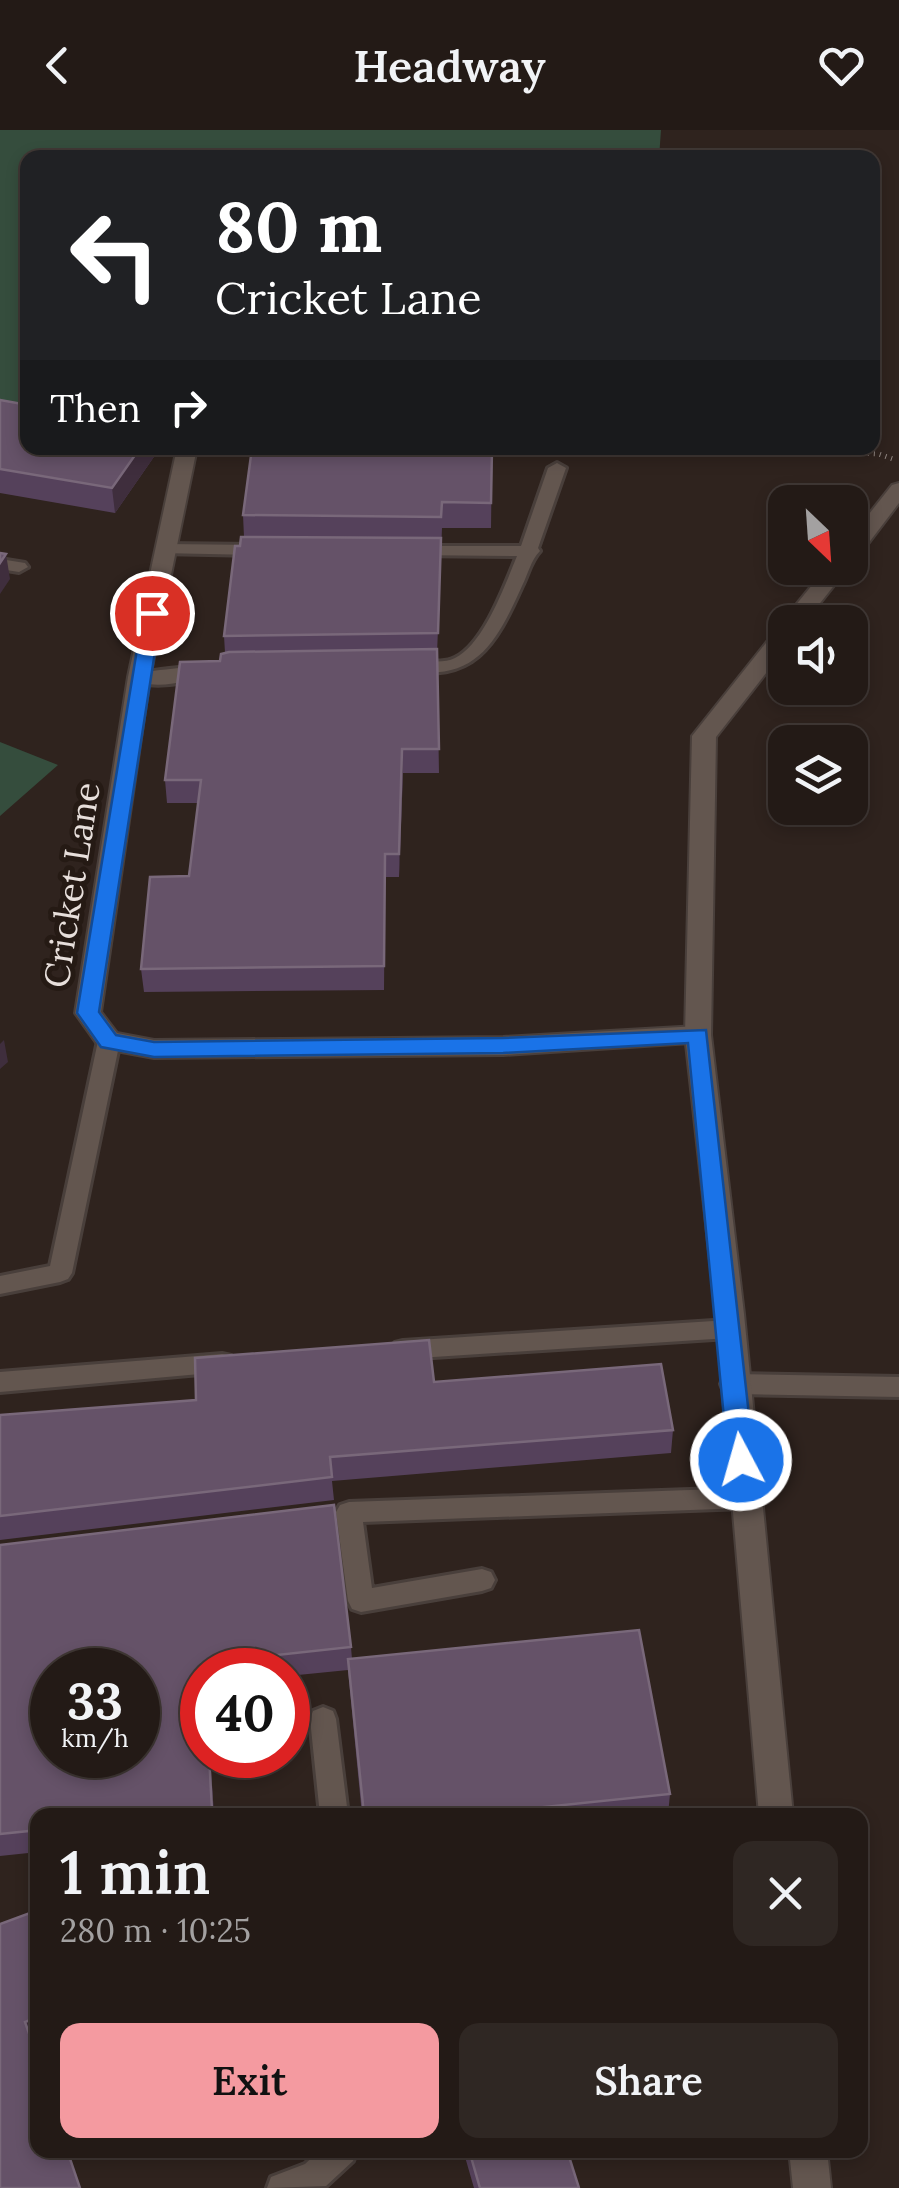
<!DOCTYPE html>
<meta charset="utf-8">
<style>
:root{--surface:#231a16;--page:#2f2723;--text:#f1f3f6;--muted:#a3a1a1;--line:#403835;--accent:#f49aa0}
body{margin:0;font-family:Lora,serif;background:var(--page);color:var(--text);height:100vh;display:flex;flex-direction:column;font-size:38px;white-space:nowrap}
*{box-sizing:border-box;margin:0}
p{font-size:32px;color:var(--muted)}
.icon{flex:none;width:55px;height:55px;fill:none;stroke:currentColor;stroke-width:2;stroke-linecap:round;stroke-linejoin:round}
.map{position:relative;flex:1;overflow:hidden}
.panel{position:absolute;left:30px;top:1678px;width:838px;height:350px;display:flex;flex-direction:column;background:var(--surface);border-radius:20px;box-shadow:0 5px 15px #0003,0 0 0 2px var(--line)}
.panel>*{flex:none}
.banner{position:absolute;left:20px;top:20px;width:860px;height:305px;border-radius:20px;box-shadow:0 5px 15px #0003,0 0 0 2px var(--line);background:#202124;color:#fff;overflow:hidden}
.needle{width:65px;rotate:155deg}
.tools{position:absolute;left:768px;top:355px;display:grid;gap:20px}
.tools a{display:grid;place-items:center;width:100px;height:100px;border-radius:20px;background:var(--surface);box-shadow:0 5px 15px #0003,0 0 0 2px var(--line);font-size:50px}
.speed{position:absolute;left:30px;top:1518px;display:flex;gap:20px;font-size:50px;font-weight:700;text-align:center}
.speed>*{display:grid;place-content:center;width:130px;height:130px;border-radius:50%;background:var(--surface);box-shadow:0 5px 15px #0003,0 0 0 2px var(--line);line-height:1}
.speed small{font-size:25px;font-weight:400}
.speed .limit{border:15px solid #d22;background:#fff;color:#111}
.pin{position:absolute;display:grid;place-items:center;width:85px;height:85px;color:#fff;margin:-42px;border:5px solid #fff;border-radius:50%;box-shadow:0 2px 10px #0007}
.me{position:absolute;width:110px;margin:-55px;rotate:354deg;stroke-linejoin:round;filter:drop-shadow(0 0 8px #0008)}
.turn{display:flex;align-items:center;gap:35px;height:210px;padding:0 30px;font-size:45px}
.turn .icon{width:130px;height:130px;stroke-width:2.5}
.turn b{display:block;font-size:70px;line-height:85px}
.then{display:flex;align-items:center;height:95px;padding:0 30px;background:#0003;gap:20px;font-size:38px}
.round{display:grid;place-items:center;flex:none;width:105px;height:105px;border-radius:20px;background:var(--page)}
.head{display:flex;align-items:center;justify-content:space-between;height:170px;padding:0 30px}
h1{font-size:60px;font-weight:600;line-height:75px}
.button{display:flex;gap:20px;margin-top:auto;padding:20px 30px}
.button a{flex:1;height:115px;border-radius:20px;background:var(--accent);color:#111;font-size:40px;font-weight:600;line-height:115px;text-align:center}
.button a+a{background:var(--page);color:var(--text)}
header{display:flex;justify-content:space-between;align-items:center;height:130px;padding:0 30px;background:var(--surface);font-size:45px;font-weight:600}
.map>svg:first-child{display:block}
</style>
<header><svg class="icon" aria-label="back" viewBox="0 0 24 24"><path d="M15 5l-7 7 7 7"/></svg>Headway<svg class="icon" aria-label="heart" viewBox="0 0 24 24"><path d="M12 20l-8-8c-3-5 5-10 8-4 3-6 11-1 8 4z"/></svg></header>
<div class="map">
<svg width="899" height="2058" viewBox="0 0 899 2058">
<rect width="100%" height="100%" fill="#2f231e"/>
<path fill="#354d3d" d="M0,0H661L659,28H28L27,280L0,275Z
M0,612L58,635L0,686Z"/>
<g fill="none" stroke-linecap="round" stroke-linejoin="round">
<defs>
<path id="service" d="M557,333L566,338L538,418L540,421C531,430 528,444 522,456C495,516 474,555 399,539V531C417,527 439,536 455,528C484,514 505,455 517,426L409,425L403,424V416H521L548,338Z
M166,414L262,415L271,420L262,425L160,423V415Z
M0,429L25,433L28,437L19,442L0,439Z
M209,534L218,540L216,544C191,550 151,563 130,547C139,540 191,538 209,534Z
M109,903L120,911L72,1143L68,1149L60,1152L0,1164V1146L50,1136L98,911Z
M729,1190L737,1192L741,1199L737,1206L729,1208L403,1229L395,1227L391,1220L395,1213L403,1211Z
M222,1224L231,1226L234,1233L231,1240L222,1242L0,1262V1242Z
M733,1244L899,1247V1267L733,1264L724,1261L721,1254L724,1247Z
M745,1358L754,1361L758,1368L754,1375L745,1378L363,1392L372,1458L482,1439L491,1442L495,1450L491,1458L482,1461L361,1482L352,1479L348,1471L336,1382L340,1375L349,1372Z
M323,1577L333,1581L336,1589L348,1685H320L310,1589L313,1581Z
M320,2020H357L353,2031L326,2056L267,2058L271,2047L305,2034Z"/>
<path id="minor" d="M177,318H197L150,547L101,882L117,903L154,910L503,907L698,896L711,905L707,912L503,925L154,928L100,918L75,883L128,547Z"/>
<path id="tertiary" d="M899,353V373L858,427L850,428V408L892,355Z
M826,438H848L805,492L785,495L786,487Z
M785,497V519L716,607L711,905L744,1184L793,1685H759L716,1184L685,905L692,606L777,499Z
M789,2020H827L831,2058H793Z"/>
</defs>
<use href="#service" stroke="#493f3b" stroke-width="6"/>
<use href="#minor" stroke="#493f3b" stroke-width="4"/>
<use href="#tertiary" stroke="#493f3b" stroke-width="4"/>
<path stroke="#928883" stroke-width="5" stroke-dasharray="1 5" stroke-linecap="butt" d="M778,318L879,324L893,329"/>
<use href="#service" fill="#63564f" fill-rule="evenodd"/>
<use href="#minor" fill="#63564f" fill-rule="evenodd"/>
<use href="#tertiary" fill="#63564f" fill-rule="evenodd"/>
</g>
<path fill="#55415b" d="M0,270L28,318H157L158,321L115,383L0,363Z
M492,318L491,398H442L437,524L439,643H403L399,747H385L384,860L144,862L141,839L189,746L198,673H167L165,650L225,523L224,506L240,416L244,407L243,385Z
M434,1252L673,1300L671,1323L332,1351L334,1370L0,1410V1285Z
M0,1415L351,1517L352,1529L670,1664L668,1685H362L348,1540L288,1546V1540H202V1625H210L214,1685H38V1722L0,1726Z
M463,2020H567L579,2058H474Z"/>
<path fill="#3f2e3d" d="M140,318H157L158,321L115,383L112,358Z
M6,424L10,449L0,464V433Z
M402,619L403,643L399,747V724Z
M4,910L8,932L0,939V914Z
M209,1625H210L214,1685H213Z
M38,1887V1911L31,1914L25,1892Z"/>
<path fill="#655268" stroke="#79687a" stroke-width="2.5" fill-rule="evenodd" d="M0,270L28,275V318H140L112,358L0,339Z
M252,318H492L491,373L442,372L441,387L243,385Z
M241,407L441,408L438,503L224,506L235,416H240Z
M0,423L6,424L0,433Z
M437,519L439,619H402L399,724H385L384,836L141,839L150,747L189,746L201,650H165L180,532L220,531L221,524L229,522Z
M429,1210L434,1252L661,1234L673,1300L330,1327L332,1347L0,1386V1285L196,1270L195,1228Z
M334,1375L351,1517L202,1533V1625H209L212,1680L170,1685H38V1700L0,1704V1415ZM52,1540H138V1625H52Z
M639,1500L670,1664L467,1685H364L348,1529Z
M38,1780V1887L25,1892L38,1929V2020H67L80,2058H0V1794Z
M469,2020H567L579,2058H480Z"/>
<path fill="#1a73e8" stroke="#114b97" stroke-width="2.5" d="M152,478L161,483L99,882L116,905L154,912L503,908L706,900L754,1330L750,1337L741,1340L728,1330L688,913L503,923L154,927L101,917L77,883L143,483Z"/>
<g text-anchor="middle" stroke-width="10" stroke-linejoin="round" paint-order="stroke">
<g font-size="35" fill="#e7dfdb" stroke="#251a14">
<text transform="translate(72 755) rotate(-81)" y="12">Cricket Lane</text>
</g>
</g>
</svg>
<div class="tools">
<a><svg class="needle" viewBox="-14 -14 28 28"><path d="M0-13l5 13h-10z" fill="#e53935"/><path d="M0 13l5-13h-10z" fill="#a3a1a1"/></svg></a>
<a><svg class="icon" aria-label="sound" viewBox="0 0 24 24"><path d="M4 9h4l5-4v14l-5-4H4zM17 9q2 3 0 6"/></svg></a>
<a><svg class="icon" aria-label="layers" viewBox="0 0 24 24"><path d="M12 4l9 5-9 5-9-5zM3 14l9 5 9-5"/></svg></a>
</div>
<div class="speed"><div>33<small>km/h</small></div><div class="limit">40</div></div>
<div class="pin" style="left:152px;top:483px;background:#d93025"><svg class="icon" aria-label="arrive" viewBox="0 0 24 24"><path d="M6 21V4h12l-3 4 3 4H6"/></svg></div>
<svg class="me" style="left:741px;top:1330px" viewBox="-20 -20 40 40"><circle r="17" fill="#1a73e8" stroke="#fff" stroke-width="3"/><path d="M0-11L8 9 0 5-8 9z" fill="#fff"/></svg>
<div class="banner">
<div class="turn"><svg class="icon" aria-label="left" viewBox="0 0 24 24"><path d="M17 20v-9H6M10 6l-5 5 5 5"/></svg><div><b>80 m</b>Cricket Lane</div></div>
<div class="then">Then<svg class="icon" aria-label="right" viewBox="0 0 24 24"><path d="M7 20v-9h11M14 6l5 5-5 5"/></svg></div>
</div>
<section class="panel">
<div class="head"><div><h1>1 min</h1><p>280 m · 10:25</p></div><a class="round"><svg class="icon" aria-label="close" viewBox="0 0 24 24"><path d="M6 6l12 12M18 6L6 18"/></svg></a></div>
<div class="button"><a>Exit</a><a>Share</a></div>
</section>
</div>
